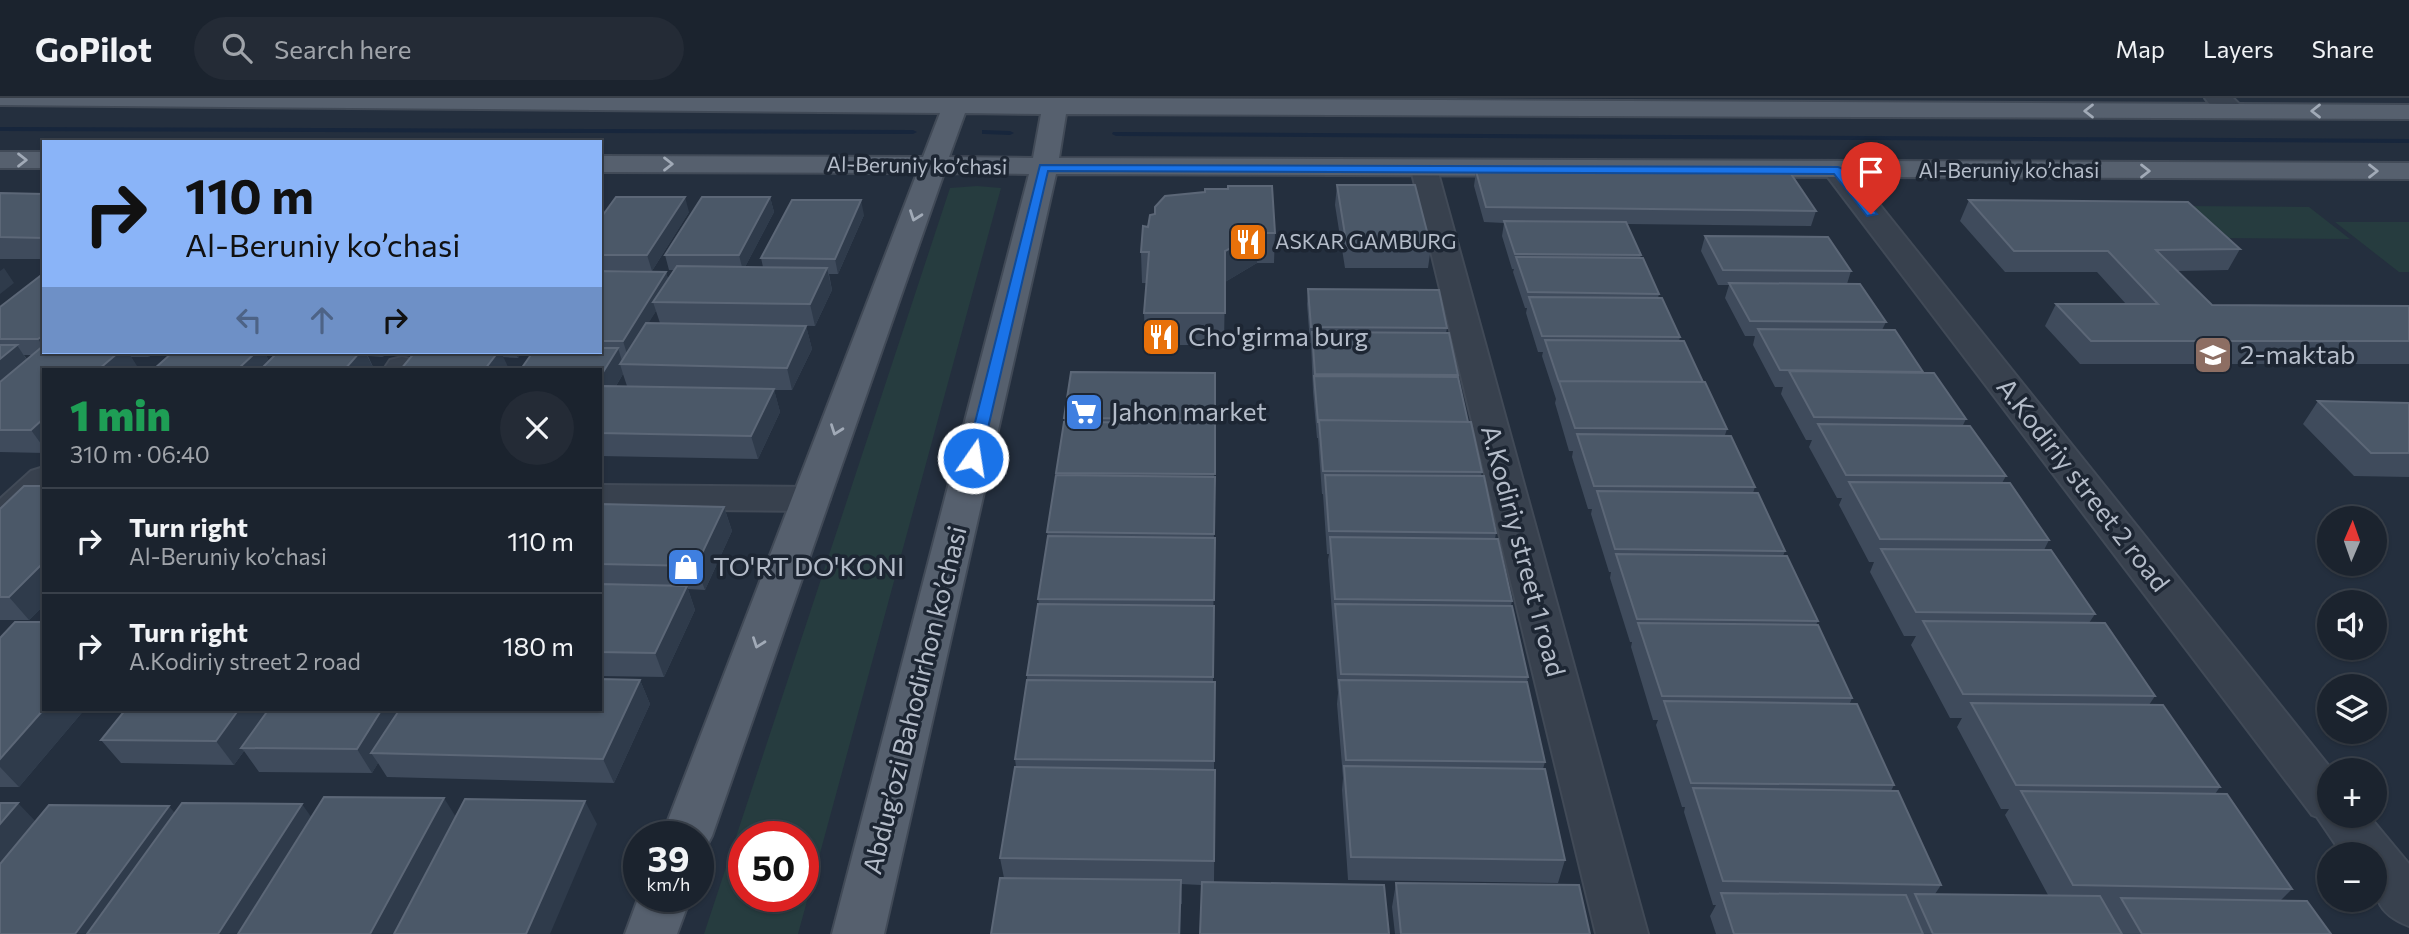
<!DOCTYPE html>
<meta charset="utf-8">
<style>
:root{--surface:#1b232e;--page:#242b36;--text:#f1f3f6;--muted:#a0a4aa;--line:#39404a}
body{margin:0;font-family:Commissioner,sans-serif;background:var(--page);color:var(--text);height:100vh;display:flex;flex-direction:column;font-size:26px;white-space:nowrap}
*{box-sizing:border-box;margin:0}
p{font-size:23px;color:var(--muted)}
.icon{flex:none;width:38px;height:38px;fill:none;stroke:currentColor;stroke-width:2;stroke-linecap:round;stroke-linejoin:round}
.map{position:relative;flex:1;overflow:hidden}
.side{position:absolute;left:42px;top:270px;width:560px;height:343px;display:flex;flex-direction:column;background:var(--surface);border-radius:0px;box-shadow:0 2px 5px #0004,0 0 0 2px var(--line)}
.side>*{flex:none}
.hud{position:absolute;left:42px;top:42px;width:560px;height:214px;border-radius:0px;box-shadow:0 2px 5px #0004,0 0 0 2px var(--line);background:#8ab4f8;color:#111;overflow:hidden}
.needle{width:46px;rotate:2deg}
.controls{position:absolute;left:2317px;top:408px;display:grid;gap:14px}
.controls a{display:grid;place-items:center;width:70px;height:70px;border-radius:50%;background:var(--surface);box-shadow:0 2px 5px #0004,0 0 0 2px var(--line);font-size:35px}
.speed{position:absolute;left:623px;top:723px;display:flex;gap:14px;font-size:35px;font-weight:700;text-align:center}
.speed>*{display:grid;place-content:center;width:91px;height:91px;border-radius:50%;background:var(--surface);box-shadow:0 2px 5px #0004,0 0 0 2px var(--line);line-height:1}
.speed small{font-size:18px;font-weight:400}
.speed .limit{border:10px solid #d22;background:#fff;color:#111}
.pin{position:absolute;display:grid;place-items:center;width:60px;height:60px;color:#fff;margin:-72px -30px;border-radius:50% 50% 50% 0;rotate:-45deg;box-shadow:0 0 7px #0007}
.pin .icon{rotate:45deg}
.me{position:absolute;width:77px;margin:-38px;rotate:13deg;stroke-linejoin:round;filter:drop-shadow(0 0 5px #0008)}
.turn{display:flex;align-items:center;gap:24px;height:147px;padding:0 28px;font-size:32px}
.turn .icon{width:91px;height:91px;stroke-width:2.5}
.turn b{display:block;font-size:49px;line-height:60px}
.lanes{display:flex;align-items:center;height:66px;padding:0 28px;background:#0003;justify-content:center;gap:35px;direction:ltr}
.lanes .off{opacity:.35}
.round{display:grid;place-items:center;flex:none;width:74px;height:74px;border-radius:37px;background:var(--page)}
.summary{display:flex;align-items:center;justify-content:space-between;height:119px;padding:0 28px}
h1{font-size:42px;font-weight:800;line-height:52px;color:#1e9e55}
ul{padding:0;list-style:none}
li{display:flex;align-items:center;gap:21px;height:105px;padding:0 28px;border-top:2px solid var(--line)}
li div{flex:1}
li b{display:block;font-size:26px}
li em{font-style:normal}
header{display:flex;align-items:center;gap:42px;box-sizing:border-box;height:98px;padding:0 35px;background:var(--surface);border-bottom:2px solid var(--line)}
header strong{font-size:33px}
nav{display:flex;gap:38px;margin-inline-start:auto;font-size:24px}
.search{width:490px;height:63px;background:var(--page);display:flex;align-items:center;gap:18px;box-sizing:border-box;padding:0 24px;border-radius:38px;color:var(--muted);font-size:26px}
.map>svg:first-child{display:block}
</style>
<header>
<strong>GoPilot</strong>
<div class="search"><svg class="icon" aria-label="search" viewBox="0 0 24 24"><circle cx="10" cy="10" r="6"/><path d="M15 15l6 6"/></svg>Search here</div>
<nav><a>Map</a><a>Layers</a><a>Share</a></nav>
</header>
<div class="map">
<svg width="2409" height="836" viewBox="0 0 2409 836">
<rect width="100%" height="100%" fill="#242f3e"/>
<path fill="#263c3f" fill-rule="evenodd" d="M977,88L1001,90L798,836H704L950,90ZM744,738H803V798H744Z
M2182,108L2309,109L2350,141L2218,140Z
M2335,124H2409V174H2399Z"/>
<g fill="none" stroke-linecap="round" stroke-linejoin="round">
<path fill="#17263c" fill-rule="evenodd" d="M0,29L913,32L917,34L913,36L0,33Z
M982,32L1010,33L1014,35L1010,37L985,36H982Z
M1113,34L2409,41V45L1116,38L1112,36Z"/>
<defs>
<path id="minor" d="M2205,0H2233L2246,13L2243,18C2227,22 2214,13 2205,0Z
M1424,63L1434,65L1437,71L1648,836H1596L1411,71L1414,65Z
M1837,64L1847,66L2332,672H2329V718H2369L2409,766V828C2370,813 2375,792 2375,756H2342L2317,719L2312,717L1827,78L1824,72L1827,66Z
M402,259L414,262L418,271H384L390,262Z
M44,369V402L14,431L0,435V401L31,373Z
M600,387L811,389L824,392L830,401L824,410L811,413L600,411Z"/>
<path id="major" d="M0,0H1069L2409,7V21L1066,16L1059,60L2409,65V81L1056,76L884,836H832L1029,76L944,75L712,738L704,753L698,755V738H662L917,75L600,74V58L923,59L940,15L0,7ZM965,15L1041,16L1033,60L949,59Z
M0,54H44V70H0Z
M639,798H691L677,836H625Z"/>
</defs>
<use href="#minor" stroke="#414a57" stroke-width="4"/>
<use href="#major" stroke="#414a57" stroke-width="4"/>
<use href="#minor" fill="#38414e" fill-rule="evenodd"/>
<use href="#major" fill="#56606e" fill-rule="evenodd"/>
</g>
<path fill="#3f4b5c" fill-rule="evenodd" d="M1476,73L1816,113L1811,128L1627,126L1641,157L1640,160L1659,196L1658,200L1680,239L1679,243L1703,284L1727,331L1725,337L1755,389L1753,395L1785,453L1783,458L1818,523L1816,527L1852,600L1850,605L1894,687L1891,693L1941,787L1935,796L2048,797L2005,717L2009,711H2001L1957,629L1962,620H1950L1911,547L1916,538H1904L1870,474L1874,464H1869L1839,407L1842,400H1837L1809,349L1812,342H1806L1781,296L1783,289H1775L1753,247L1755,238H1745L1725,200L1729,187H1718L1701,153L1705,138L1851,173L1847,186L1886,224L1882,232L1923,274L1966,321L1963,327L2006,378L2002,385L2049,442L2044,452L2095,516L2089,525L2155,598L2149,607L2220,689L2215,696L2292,791L2281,802L2331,836H1716L1710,818L1716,807H1713L1684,714L1685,709H1682L1656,627L1658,622H1653L1631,549L1632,544H1630L1610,480L1611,474H1609L1591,416L1592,411H1588L1572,359L1573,353H1569L1555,305L1556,301L1542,258L1543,254H1538L1526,215L1527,210H1525L1513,174L1514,171H1512L1502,138L1504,125L1484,124L1474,88Z
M1337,87L1431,149L1428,170H1345L1335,107Z
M0,95L44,96V161H0Z
M770,99L774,114L745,169H763L761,160L864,117L838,176H829L832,192L815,228L660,225L656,213L648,225L806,228L812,251L792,292H774L780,314L758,361L600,358V173L666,174L668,181L674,172H669L665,157ZM623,276L627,288H616Z
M1969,102L2240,151L2228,172L2178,173L2212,207L2409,208V266H2080L2045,228L2056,206H2126L2097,174H2005L1960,123Z
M689,114L652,173L600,172V121Z
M1143,128L1275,135L1274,165H1257L1225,184L1224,247H1145L1144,215L1146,185H1142L1141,154Z
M44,175V254H155L149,259H131L138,271H44V355L0,354V209ZM24,257H32L27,261Z
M1308,191L1447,230L1446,235L1458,277L1468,324L1482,374L1481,378L1496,435L1495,441L1512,503L1511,508L1528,579L1527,584L1545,664L1543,671L1565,762L1558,785L1348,782L1342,692L1343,680L1337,606L1338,595L1328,462L1329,456H1327L1323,396H1322L1318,340H1317L1313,294L1311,245H1310L1307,206Z
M173,254H387L383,259L368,258L374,271H154ZM266,257H274L269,263Z
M415,254H522L518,260Z
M1215,275L1213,584H1215L1214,672H1215L1214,785L1201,787L1181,786L1182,806L1004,780L1000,760L1016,669L1015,661L1027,582V577L1039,506L1038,501L1048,439L1047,434L1064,324V320Z
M2318,303L2409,305V379L2354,378L2303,326Z
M44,388V507L29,522H0V411Z
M600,406L724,409L732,433L705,492L688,491L695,512L664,579L600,578Z
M0,540L44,611H85L19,689H0Z
M640,582L650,606L614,685L387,679L378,665L372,675L259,674L244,653L234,667L121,665L101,642Z
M1396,785L1590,836H1395L1392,809Z"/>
<path fill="#2f3b4b" d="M685,99L689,114L652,173L647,157Z
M770,99L774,114L743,173L739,157Z
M600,101L605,114L600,120Z
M861,102L864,117L838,176L835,161Z
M1258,135L1257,165L1225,184V153Z
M4,170L14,185L0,196V173Z
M827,170L832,192L815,228L810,206Z
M666,174L670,189L653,204L656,213L628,259L623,243Z
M806,228L812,251L792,292L787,270Z
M44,237V249L38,241Z
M17,247L32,270L0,297V261Z
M618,250L623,266H620L623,276L600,315V279Z
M119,254H128L139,271H99Z
M145,254H155L149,259Z
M256,254H264L274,271H238Z
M360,254H365L374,271H345Z
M380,254H387L383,259Z
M498,254H501L509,271H485Z
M515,254H522L518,260Z
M774,291L780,314L758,361L751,338Z
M44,320V350L31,332Z
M724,409L732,433L705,492L696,468Z
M44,464V501H42L44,503V507L29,522L9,499Z
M687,488L695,512L664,579L655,555Z
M640,582L650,606L614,685L603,661Z
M44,611H85L19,689L0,669V661Z
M239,611H273L241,650L244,653L234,667L216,643Z
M382,611H411L371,655L378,665L372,675L357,651Z
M444,700L459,724L400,836H370Z
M585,703L597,726L550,836H526Z
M18,705L41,729L0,779V726Z
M302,706L319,730L253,836H218Z
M169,708L189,732L115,836H75Z
M1181,782V836H1179Z"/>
<path fill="#4b5868" stroke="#5c6777" stroke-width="2" d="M1476,73L1791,76L1816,113L1486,109Z
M1337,87H1415L1431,149H1347Z
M1228,88H1272L1275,135H1258L1225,153V215H1144L1149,154H1141L1143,128L1148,129L1150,117L1155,116V109L1165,98L1205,94V91H1228Z
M0,95L44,96V140L0,139Z
M616,99H685L647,157H600V121Z
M702,99H770L739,157H665Z
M792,102H861L835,161L761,160Z
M1969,102L2188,104L2240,151L2156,152L2212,207L2409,208V243H2091L2056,206H2158L2108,153H2014Z
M1504,123L1626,124L1641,157L1515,156Z
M1705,138L1828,139L1851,173L1723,172Z
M1516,159L1643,160L1659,196L1528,194Z
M677,168L827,170L810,206L653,204Z
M600,173L666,174L623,243H600Z
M44,175V237L38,241H0V209Z
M1729,185L1860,186L1886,224L1750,223Z
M1308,191L1439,192L1447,230L1311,229Z
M1529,199L1662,200L1680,239L1542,238Z
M646,225L806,228L787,270L620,266Z
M1758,231L1895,232L1923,274L1780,272Z
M1312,234L1449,235L1458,277L1315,276Z
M1545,242L1684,243L1703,284L1559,283V284Z
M0,247H17L0,261Z
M43,248H44V254H119L99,271H44V320L31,332H0V284Z
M600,250H618L600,279V271H521L533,254H600Z
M173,254H256L238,271H154Z
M278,254H360L345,271H261Z
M415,254H498L485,271H401Z
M1789,273L1934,275L1966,321L1814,319Z
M1071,274L1215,275V321L1064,320Z
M1314,278L1458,279L1468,324L1319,322V324H1318Z
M1559,283L1705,284L1727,331L1575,330Z
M603,288L774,291L751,338L600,335V292Z
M2318,303L2409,305V355H2371Z
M1319,322L1471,324L1482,374L1323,373Z
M1064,324L1215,325V376L1056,375Z
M1818,326L1970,328L2006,378L1846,377Z
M1577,336L1731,338L1755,389L1594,388Z
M1056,377L1215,379L1214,436L1047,434Z
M1325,377L1484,378L1496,435L1329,433Z
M1849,384L2010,385L2049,442L1880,441Z
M24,388H44V464L9,499H0V411Z
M1597,393L1758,395L1785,453L1615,451Z
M600,406L724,409L696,468L600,466Z
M1048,438L1215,440L1214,502L1038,501Z
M1330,439L1498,441L1512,503L1335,501Z
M1881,451L2051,452L2095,516L1916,514Z
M1616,456L1787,458L1818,523L1637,521Z
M600,486L687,488L655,555L600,554Z
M1038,506L1214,508L1213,579L1027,577Z
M1335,506L1512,508L1528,579L1341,576Z
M1923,523L2105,525L2155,598L1963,596Z
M15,524H44V611L0,661V540Z
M1638,525L1818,527L1852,600L1662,598Z
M600,581L640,582L603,661L371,655L400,611H600Z
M1027,582L1215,584L1214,663L1015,661Z
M1339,582L1527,584L1545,664L1346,662Z
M1664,603L1857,606L1894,687L1691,685Z
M1971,605L2163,607L2220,689L2016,687Z
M126,611H239L216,643L101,642Z
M269,611H382L357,651L241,650Z
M1344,668L1545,671L1565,762L1351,759Z
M1015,669L1215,672L1214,763L1000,760Z
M1693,690L1898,693L1941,787L1723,783Z
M2021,693L2227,696L2292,791L2073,787Z
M324,699L444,700L370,836H238Z
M465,701L585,703L526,836H394Z
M0,705H18L0,726Z
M182,705L302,706L218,836H87Z
M49,707L169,708L75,836H0V766Z
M1000,780L1181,782L1179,836H991Z
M1202,784L1384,787L1389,836H1200Z
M1396,785L1579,787L1590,836H1401Z
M1721,795L1906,797L1923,836H1734Z
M1915,796L2100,798L2122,836H1933Z
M2121,800L2307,803L2331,836H2142Z"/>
<defs><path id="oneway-chevron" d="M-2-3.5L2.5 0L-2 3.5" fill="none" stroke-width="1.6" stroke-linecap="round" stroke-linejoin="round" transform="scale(1.75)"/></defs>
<g stroke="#a1aab7">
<use href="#oneway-chevron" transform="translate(2089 13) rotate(-180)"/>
<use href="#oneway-chevron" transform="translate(2316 13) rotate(-180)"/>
<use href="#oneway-chevron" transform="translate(22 62)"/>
<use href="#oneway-chevron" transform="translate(668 66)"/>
<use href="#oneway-chevron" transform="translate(2145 73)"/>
<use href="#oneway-chevron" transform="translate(2373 73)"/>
<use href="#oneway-chevron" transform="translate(915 118) rotate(110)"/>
<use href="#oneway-chevron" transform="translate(836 332) rotate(110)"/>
<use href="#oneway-chevron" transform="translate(758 545) rotate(110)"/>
</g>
<path fill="#1a73e8" stroke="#114b97" stroke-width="2" d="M1040,67L1838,69L1841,70L1877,116L1867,118L1834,76L1048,73L981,360L973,365L966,360Z"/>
<defs>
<symbol id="restaurant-square" viewBox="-11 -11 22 22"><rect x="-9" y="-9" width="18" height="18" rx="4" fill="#e8710a" stroke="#1d2633"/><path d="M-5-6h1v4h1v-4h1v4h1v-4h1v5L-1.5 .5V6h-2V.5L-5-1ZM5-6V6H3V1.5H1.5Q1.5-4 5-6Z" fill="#fff"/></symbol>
<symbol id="school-square" viewBox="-11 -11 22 22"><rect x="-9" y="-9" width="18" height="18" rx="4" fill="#8d6e63" stroke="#1d2633"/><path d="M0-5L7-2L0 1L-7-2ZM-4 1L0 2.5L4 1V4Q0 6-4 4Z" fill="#fff"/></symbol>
<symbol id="supermarket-square" viewBox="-11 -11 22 22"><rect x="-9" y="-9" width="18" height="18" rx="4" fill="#3f7fe0" stroke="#1d2633"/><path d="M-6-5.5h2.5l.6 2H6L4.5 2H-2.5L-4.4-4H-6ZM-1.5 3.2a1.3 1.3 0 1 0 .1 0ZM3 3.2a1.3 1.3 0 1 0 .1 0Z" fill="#fff"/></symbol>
<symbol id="shop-square" viewBox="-11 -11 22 22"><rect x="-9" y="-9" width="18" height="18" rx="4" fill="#3f7fe0" stroke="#1d2633"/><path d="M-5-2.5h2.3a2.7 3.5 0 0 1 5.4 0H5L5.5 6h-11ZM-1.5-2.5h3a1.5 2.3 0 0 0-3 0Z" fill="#fff"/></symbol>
</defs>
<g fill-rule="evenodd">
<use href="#restaurant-square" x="1226" y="122" width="44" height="44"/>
<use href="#restaurant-square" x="1139" y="217" width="44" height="44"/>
<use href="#school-square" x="2191" y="235" width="44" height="44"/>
<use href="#supermarket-square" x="1062" y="292" width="44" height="44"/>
<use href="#shop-square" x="664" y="447" width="44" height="44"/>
</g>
<g text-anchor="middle" stroke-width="7" stroke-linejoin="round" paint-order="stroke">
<g font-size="21" fill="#b4bcc9" stroke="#1d2633">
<text transform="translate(917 68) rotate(1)" y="7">Al-Beruniy ko’chasi</text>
<text x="2009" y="80">Al-Beruniy ko’chasi</text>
</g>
<g font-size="21" fill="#b4bcc9" stroke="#1d2633" text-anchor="start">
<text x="1275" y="151">ASKAR GAMBURG</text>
</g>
<g font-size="26" fill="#b4bcc9" stroke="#1d2633" text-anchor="start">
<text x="1188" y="248">Cho'girma burg</text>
<text x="2240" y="266">2-maktab</text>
<text x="1111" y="323">Jahon market</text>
<text x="713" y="478">TO'RT DO'KONI</text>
</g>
<g font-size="26" fill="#b4bcc9" stroke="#1d2633">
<text transform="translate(2083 387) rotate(52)" y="9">A.Kodiriy street 2 road</text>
<text transform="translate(1523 453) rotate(75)" y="9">A.Kodiriy street 1 road</text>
<text transform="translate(915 602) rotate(-76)" y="9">Abdug’ozi Bahodirhon ko’chasi</text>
</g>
</g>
</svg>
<div class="controls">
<a><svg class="needle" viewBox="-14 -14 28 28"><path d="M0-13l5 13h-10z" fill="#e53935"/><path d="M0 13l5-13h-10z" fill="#a0a4aa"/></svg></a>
<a><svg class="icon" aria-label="sound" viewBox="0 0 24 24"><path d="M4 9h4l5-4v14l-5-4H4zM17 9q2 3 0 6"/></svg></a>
<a><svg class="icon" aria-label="layers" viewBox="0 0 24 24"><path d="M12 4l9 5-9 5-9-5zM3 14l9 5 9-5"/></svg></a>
<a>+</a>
<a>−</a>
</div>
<div class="speed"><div>39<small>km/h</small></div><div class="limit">50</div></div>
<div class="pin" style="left:1871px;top:116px;background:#d93025"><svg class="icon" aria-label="arrive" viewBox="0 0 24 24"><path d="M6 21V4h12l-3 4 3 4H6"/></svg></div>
<svg class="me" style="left:973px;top:360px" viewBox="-20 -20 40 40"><circle r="17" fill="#1a73e8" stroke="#fff" stroke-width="3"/><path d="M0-11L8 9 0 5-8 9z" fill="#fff"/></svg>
<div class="hud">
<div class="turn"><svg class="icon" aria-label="right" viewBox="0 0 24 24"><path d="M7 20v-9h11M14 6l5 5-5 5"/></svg><div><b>110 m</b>Al-Beruniy ko’chasi</div></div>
<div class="lanes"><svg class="icon off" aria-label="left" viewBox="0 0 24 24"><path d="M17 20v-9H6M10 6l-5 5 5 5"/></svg><svg class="icon off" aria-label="ahead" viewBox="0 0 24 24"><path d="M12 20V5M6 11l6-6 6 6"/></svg><svg class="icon" aria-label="right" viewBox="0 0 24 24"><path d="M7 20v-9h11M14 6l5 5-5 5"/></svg></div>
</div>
<section class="side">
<div class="summary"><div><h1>1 min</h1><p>310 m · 06:40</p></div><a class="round"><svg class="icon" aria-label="close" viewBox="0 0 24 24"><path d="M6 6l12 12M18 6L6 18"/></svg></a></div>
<ul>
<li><svg class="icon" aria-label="right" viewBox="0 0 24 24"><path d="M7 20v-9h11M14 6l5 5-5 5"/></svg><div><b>Turn right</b><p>Al-Beruniy ko’chasi</p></div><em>110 m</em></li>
<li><svg class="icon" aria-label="right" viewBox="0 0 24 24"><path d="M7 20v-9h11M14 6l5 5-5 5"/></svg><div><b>Turn right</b><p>A.Kodiriy street 2 road</p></div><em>180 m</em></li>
</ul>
</section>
</div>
